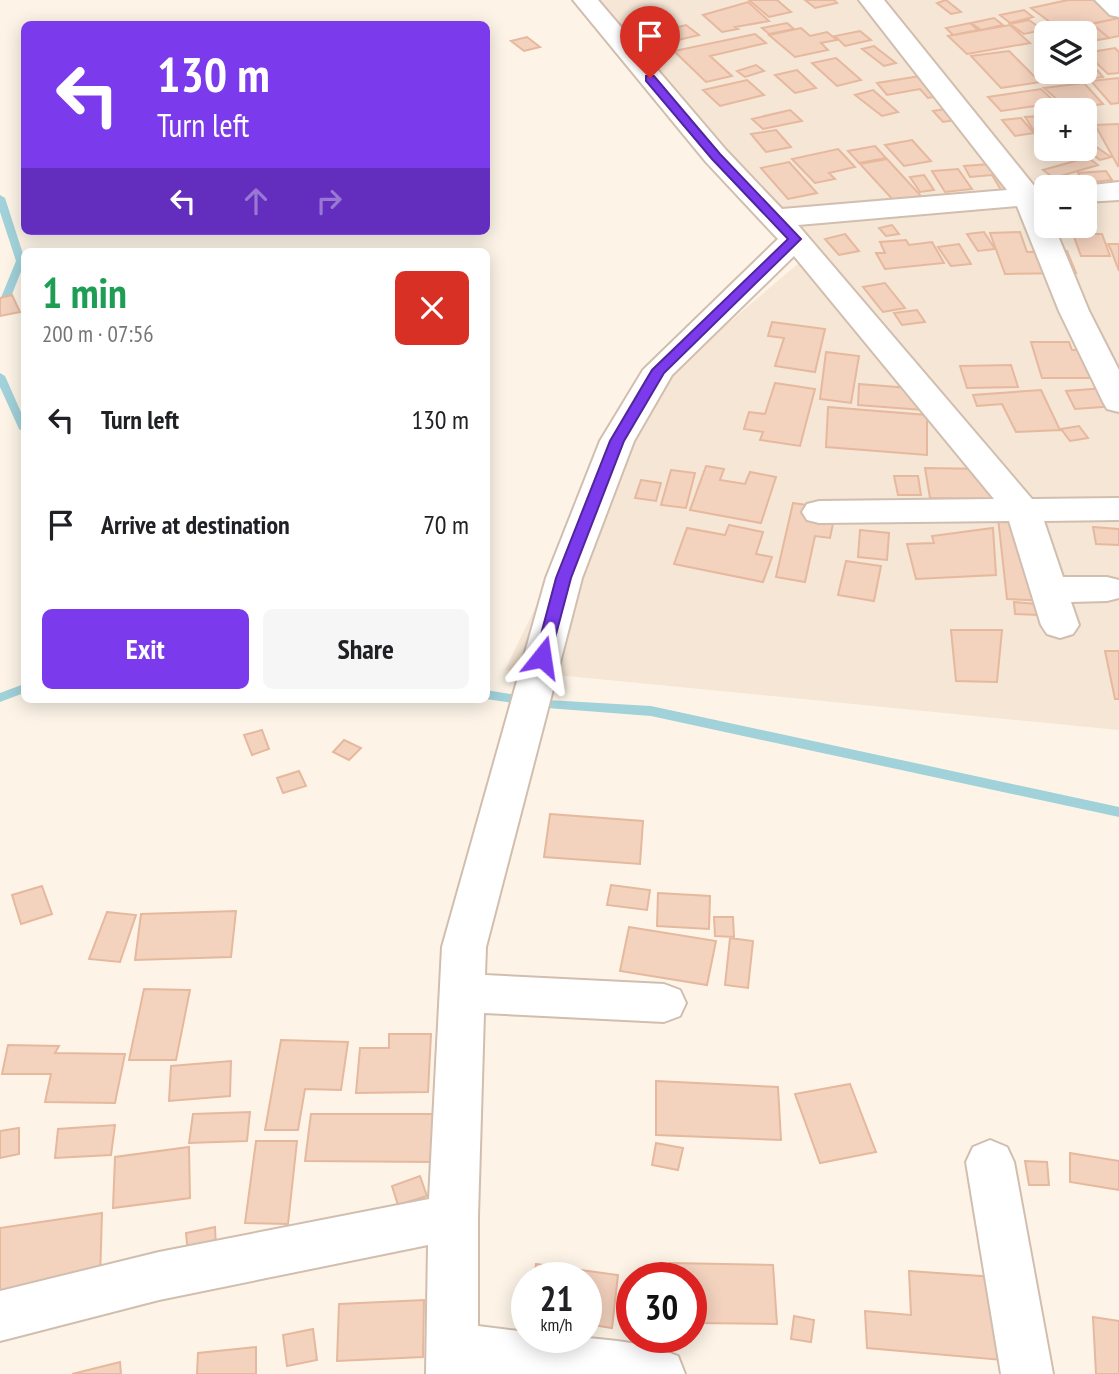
<!DOCTYPE html>
<meta charset="utf-8">
<style>
:root{--surface:#fff;--page:#f6f6f6;--text:#202124;--muted:#757577;--accent:#7c3aed}
body{margin:0;font-family:"PT Sans Narrow",sans-serif;background:var(--page);color:var(--text);height:100vh;display:flex;flex-direction:column;font-size:26px;white-space:nowrap}
*{box-sizing:border-box;margin:0}
p{font-size:23px;color:var(--muted)}
.icon{flex:none;width:38px;height:38px;fill:none;stroke:currentColor;stroke-width:2;stroke-linecap:round;stroke-linejoin:round}
.map{position:relative;flex:1;overflow:hidden}
.panel{position:absolute;left:21px;top:248px;width:469px;height:455px;display:flex;flex-direction:column;background:var(--surface);border-radius:10px;box-shadow:0 4px 18px #0003}
.panel>*{flex:none}
.guide{position:absolute;left:21px;top:21px;width:469px;height:214px;border-radius:10px;box-shadow:0 4px 18px #0003;background:#7c3aed;color:#fff;overflow:hidden}
.tools{position:absolute;left:1034px;top:21px;display:grid;gap:14px}
.tools a{display:grid;place-items:center;width:63px;height:63px;border-radius:10px;background:var(--surface);box-shadow:0 4px 18px #0003;font-size:35px}
.speed{position:absolute;left:511px;top:1262px;display:flex;gap:14px;font-size:35px;font-weight:700;text-align:center}
.speed>*{display:grid;place-content:center;width:91px;height:91px;border-radius:50%;background:var(--surface);box-shadow:0 4px 18px #0003;line-height:1}
.speed small{font-size:18px;font-weight:400}
.speed .limit{border:10px solid #d22;background:#fff;color:#111}
.pin{position:absolute;display:grid;place-items:center;width:60px;height:60px;color:#fff;margin:-72px -30px;border-radius:50% 50% 50% 0;rotate:-45deg;box-shadow:0 0 7px #0007}
.pin .icon{rotate:45deg}
.me{position:absolute;width:77px;margin:-38px;rotate:15deg;stroke-linejoin:round;filter:drop-shadow(0 0 5px #0008)}
.turn{display:flex;align-items:center;gap:24px;height:147px;padding:0 21px;font-size:32px}
.turn .icon{width:91px;height:91px;stroke-width:2.5}
.turn b{display:block;font-size:49px;line-height:60px}
.lanes{display:flex;align-items:center;height:66px;padding:0 21px;background:#0003;justify-content:center;gap:35px;direction:ltr}
.lanes .off{opacity:.35}
.round{display:grid;place-items:center;flex:none;width:74px;height:74px;border-radius:10px;background:var(--page)}
.headline{display:flex;align-items:center;justify-content:space-between;height:119px;padding:0 21px}
h1{font-size:42px;font-weight:700;line-height:52px;color:#1e9e55}
.action{display:flex;gap:14px;margin-top:auto;padding:14px 21px}
.action a{flex:1;height:80px;border-radius:10px;background:var(--accent);color:#fff;font-size:28px;font-weight:700;line-height:80px;text-align:center}
.action a+a{background:var(--page);color:var(--text)}
ul{padding:0;list-style:none}
li{display:flex;align-items:center;gap:21px;height:105px;padding:0 21px}
li div{flex:1}
li b{display:block;font-size:26px}
li em{font-style:normal}
.map>svg:first-child{display:block}
</style>
<div class="map">
<svg width="1119" height="1374" viewBox="0 0 1119 1374">
<rect width="100%" height="100%" fill="#fdf4e7"/>
<path fill="#f5e6d5" fill-rule="evenodd" d="M581,0H1119V730L505,670L635,402L799,263ZM1046,33H1085V72H1046ZM1046,110H1085V149H1046ZM1046,187H1085V226H1046Z"/>
<g fill="none" stroke-linecap="round" stroke-linejoin="round">
<path fill="#a1d1d9" fill-rule="evenodd" d="M0,195L5,198L24,257V264L5,312L0,315V300L16,261L0,212Z
M0,373L5,376L24,419V432L19,429L0,387Z
M24,684V693L0,702V693Z
M486,690L547,700L651,706L1119,807V817L651,716L547,708L486,699Z"/>
</g>
<path fill="#f3d2be" stroke="#e6b89e" stroke-width="2" d="M749,0H777L791,12L769,17Z
M805,0H834L837,3L815,8Z
M946,0L961,12L951,14L937,3Z
M1068,0H1109L1119,8V18L1061,30L1031,8Z
M748,2L769,21L735,27L738,29L722,32L703,15Z
M1024,10L1033,17L1010,23L1000,15Z
M994,18L1003,25L981,30L971,23Z
M1119,18V36L1109,38L1092,24Z
M1029,20L1043,30L1024,34L1010,24Z
M787,23L794,29L769,34L762,28Z
M970,23L978,30L953,35L946,28Z
M1092,24L1109,38L1085,42V33H1065L1061,30Z
M686,25L699,35L666,43L654,33Z
M1010,25L1030,43L967,54L948,36Z
M801,28L810,36L827,32L837,40L821,43L828,50L795,57L769,35Z
M860,31L871,40L845,46L835,36Z
M755,34L766,43L710,56L732,76L706,82L674,51Z
M527,37L540,47L524,51L511,41Z
M874,46L896,63L884,66L862,49Z
M1115,48L1119,52V73L1108,74L1086,53Z
M1009,51L1040,82L1001,88L971,56Z
M836,58L861,80L837,86L812,63Z
M756,65L764,71L745,77L737,71Z
M797,70L816,88L795,93L775,75Z
M1097,70L1103,77L1079,80L1073,72Z
M926,75L946,95L928,98L920,89L887,95L877,83Z
M1119,78V103L1111,104L1091,81Z
M747,80L764,95L720,106L703,90Z
M1084,83L1103,104L1068,109L1044,88Z
M1041,89L1056,103L1001,111L988,97Z
M873,90L898,112L882,116L855,95Z
M952,108L962,119L943,122L933,111Z
M790,110L802,121L763,129L752,119Z
M1042,116L1046,123V129L1034,131L1025,117Z
M1021,118L1027,125L1034,133L1015,136L1002,120Z
M1119,124V165L1118,166L1095,125Z
M776,130L791,147L766,152L751,134Z
M912,140L931,161L904,166L885,145Z
M875,146L886,158L859,163L848,151Z
M1095,146L1111,157L1100,160L1085,149Z
M838,149L855,167L829,173L835,179L815,183L792,159Z
M1076,149L1098,165L1054,178L1043,170L1075,161L1064,153Z
M887,159L921,196L894,201L860,164Z
M789,162L817,193L788,199L761,168Z
M1004,163L1021,188L1001,190L992,175L970,177L964,166Z
M958,169L972,189L945,192L932,171Z
M1106,171L1112,180L1084,183L1078,173Z
M924,175L934,190L920,192L910,177Z
M892,225L899,234L886,236L879,228Z
M984,232L995,249L978,251L967,234Z
M1020,232L1027,252L1067,251L1076,273L1005,274L990,233Z
M845,234L859,251L839,255L825,239Z
M1073,234H1102L1110,256H1081Z
M906,240L909,245L932,242L944,263L885,269L876,253H885L880,242Z
M959,244L971,264L951,266L938,247Z
M1108,244H1119V271L1111,250Z
M885,283L905,308L883,312L863,287Z
M12,295L20,312L0,316V298Z
M917,310L925,322L902,325L894,313Z
M772,322L825,329L815,372L775,366L784,338L768,336Z
M1031,342H1069L1072,350H1094L1104,378H1042Z
M826,352L859,356L851,403L820,399Z
M1011,365L1018,387L967,388L960,366Z
M775,383L815,389L800,446L760,440L763,432L744,429L749,412L765,414Z
M859,384L922,389L923,410L858,405Z
M1119,387V400L1116,406L1075,409L1066,391Z
M1041,390L1060,430L1016,432L1002,404L977,406L973,395Z
M828,407L927,415V455L826,447Z
M1079,426L1088,438L1070,441L1061,429Z
M706,466L724,469L720,480L745,484L750,472L776,477L761,523L690,510Z
M925,468L989,469L996,499L930,498Z
M671,470L695,473L686,508L661,505Z
M894,476H918L921,495H898Z
M641,480L661,483L656,501L635,498Z
M793,503L836,509L830,538L815,536L805,582L776,577Z
M998,518L1039,520L1050,601L1007,599Z
M729,525L763,532L756,554L772,557L763,582L674,564L687,528L725,535Z
M1093,527L1119,529V545L1096,544Z
M993,528L996,575L916,579L907,544L934,543L932,536Z
M860,530L889,533L887,560L858,557Z
M846,561L881,566L874,601L838,595Z
M1014,602L1037,604L1038,615L1015,614Z
M951,630H1002L997,682L956,681Z
M1105,651H1119V699H1115Z
M262,730L269,749L252,755L244,735Z
M344,740L361,748L349,760L333,752Z
M299,771L306,786L283,793L277,778Z
M550,814L643,821L640,864L544,857Z
M611,885L650,890L647,910L607,905Z
M42,886L52,914L21,924L12,895Z
M658,893L710,896L709,929L657,926Z
M236,911L231,957L135,960L141,914Z
M107,912L136,915L120,962L89,959Z
M714,917H733L734,937L715,936Z
M629,927L716,941L707,985L620,971Z
M730,938L753,941L748,988L725,985Z
M144,989L190,990L176,1060H129Z
M389,1034H431L428,1092L356,1093L360,1048H389Z
M281,1040L348,1042L341,1090L305,1089L298,1130H265Z
M8,1045L59,1046L55,1053L125,1054L115,1103L45,1102L51,1074H2Z
M231,1061L230,1096L169,1101L171,1066Z
M656,1081L778,1087L781,1140L656,1135Z
M850,1084L876,1152L820,1163L795,1094Z
M250,1112L247,1141L189,1143L193,1114Z
M311,1114H434L431,1162L305,1161Z
M115,1125L111,1155L55,1158L58,1129Z
M19,1128V1154L0,1158V1131Z
M256,1141H297L288,1224L245,1223Z
M656,1143L683,1148L678,1170L652,1165Z
M189,1147L190,1198L113,1208L115,1157Z
M1070,1153L1119,1161V1190L1070,1182Z
M1025,1161L1047,1162L1049,1185H1029Z
M420,1176L427,1196L398,1205L392,1186Z
M102,1213L100,1280L0,1296V1228Z
M215,1227L216,1249L188,1254L186,1233Z
M670,1263L773,1265L777,1324L691,1323V1278H670Z
M536,1264L618,1275L612,1328L586,1324V1278H534Z
M909,1271L995,1277L1002,1360L867,1348L865,1311L911,1315Z
M424,1300L423,1357L337,1361L339,1304Z
M794,1316L814,1320L811,1342L791,1339Z
M1093,1317L1119,1321V1374H1096Z
M313,1329L317,1360L287,1366L283,1335Z
M256,1347V1374H197L198,1353Z
M120,1362L121,1374H72Z"/>
<g fill="none" stroke-linecap="round" stroke-linejoin="round">
<defs>
<path id="minor" d="M573,0H598L726,150L782,209L1007,190L859,0H884L1035,187H1049H1046V226H1054L1089,311L1119,370V412L1107,409L1103,402L1059,311L1017,206L798,225L1032,499L1119,498V520L1044,521L1063,577H1107L1119,580V598L1107,601L1071,602L1079,625L1073,634L1060,638L1047,634L1041,625L1009,521L819,523L807,520L802,512L807,504L819,501L994,499L794,256L672,375L634,441L582,578L486,947L485,975L664,984L680,990L686,1003L680,1016L664,1022L484,1013L478,1217V1326L527,1332V1337C575,1337 632,1337 678,1356L685,1374H426L428,1245L159,1300L0,1341V1291L159,1252L429,1199L442,947L546,578L600,441L643,370L778,239L706,162Z
M1095,0H1119V17L1110,15Z
M1119,182V200L1085,202V187H1075Z
M990,1140L1007,1147L1014,1162L1053,1374H1001L966,1162L973,1147Z"/>
</defs>
<use href="#minor" stroke="#d1beaf" stroke-width="4"/>
<use href="#minor" fill="#fff" fill-rule="evenodd"/>
</g>
<path fill="#7c3aed" stroke="#51269a" stroke-width="2" d="M646,76H654L720,154L801,239L664,373L624,441L571,578L550,657L542,663L535,657L556,578L610,441L652,370L788,239L712,159L646,81Z"/>
</svg>
<div class="tools">
<a><svg class="icon" aria-label="layers" viewBox="0 0 24 24"><path d="M12 4l9 5-9 5-9-5zM3 14l9 5 9-5"/></svg></a>
<a>+</a>
<a>−</a>
</div>
<div class="speed"><div>21<small>km/h</small></div><div class="limit">30</div></div>
<div class="pin" style="left:650px;top:78px;background:#d93025"><svg class="icon" aria-label="arrive" viewBox="0 0 24 24"><path d="M6 21V4h12l-3 4 3 4H6"/></svg></div>
<svg class="me" style="left:542px;top:657px" viewBox="-20 -20 40 40"><path d="M0-17L14 15 0 8-14 15z" fill="#7c3aed" stroke="#fff" stroke-width="4"/></svg>
<div class="guide">
<div class="turn"><svg class="icon" aria-label="left" viewBox="0 0 24 24"><path d="M17 20v-9H6M10 6l-5 5 5 5"/></svg><div><b>130 m</b>Turn left</div></div>
<div class="lanes"><svg class="icon" aria-label="left" viewBox="0 0 24 24"><path d="M17 20v-9H6M10 6l-5 5 5 5"/></svg><svg class="icon off" aria-label="ahead" viewBox="0 0 24 24"><path d="M12 20V5M6 11l6-6 6 6"/></svg><svg class="icon off" aria-label="right" viewBox="0 0 24 24"><path d="M7 20v-9h11M14 6l5 5-5 5"/></svg></div>
</div>
<section class="panel">
<div class="headline"><div><h1>1 min</h1><p>200 m · 07:56</p></div><a class="round" style="background:#d93025;color:#fff"><svg class="icon" aria-label="close" viewBox="0 0 24 24"><path d="M6 6l12 12M18 6L6 18"/></svg></a></div>
<ul>
<li><svg class="icon" aria-label="left" viewBox="0 0 24 24"><path d="M17 20v-9H6M10 6l-5 5 5 5"/></svg><div><b>Turn left</b></div><em>130 m</em></li>
<li><svg class="icon" aria-label="arrive" viewBox="0 0 24 24"><path d="M6 21V4h12l-3 4 3 4H6"/></svg><div><b>Arrive at destination</b></div><em>70 m</em></li>
</ul>
<div class="action"><a>Exit</a><a>Share</a></div>
</section>
</div>
